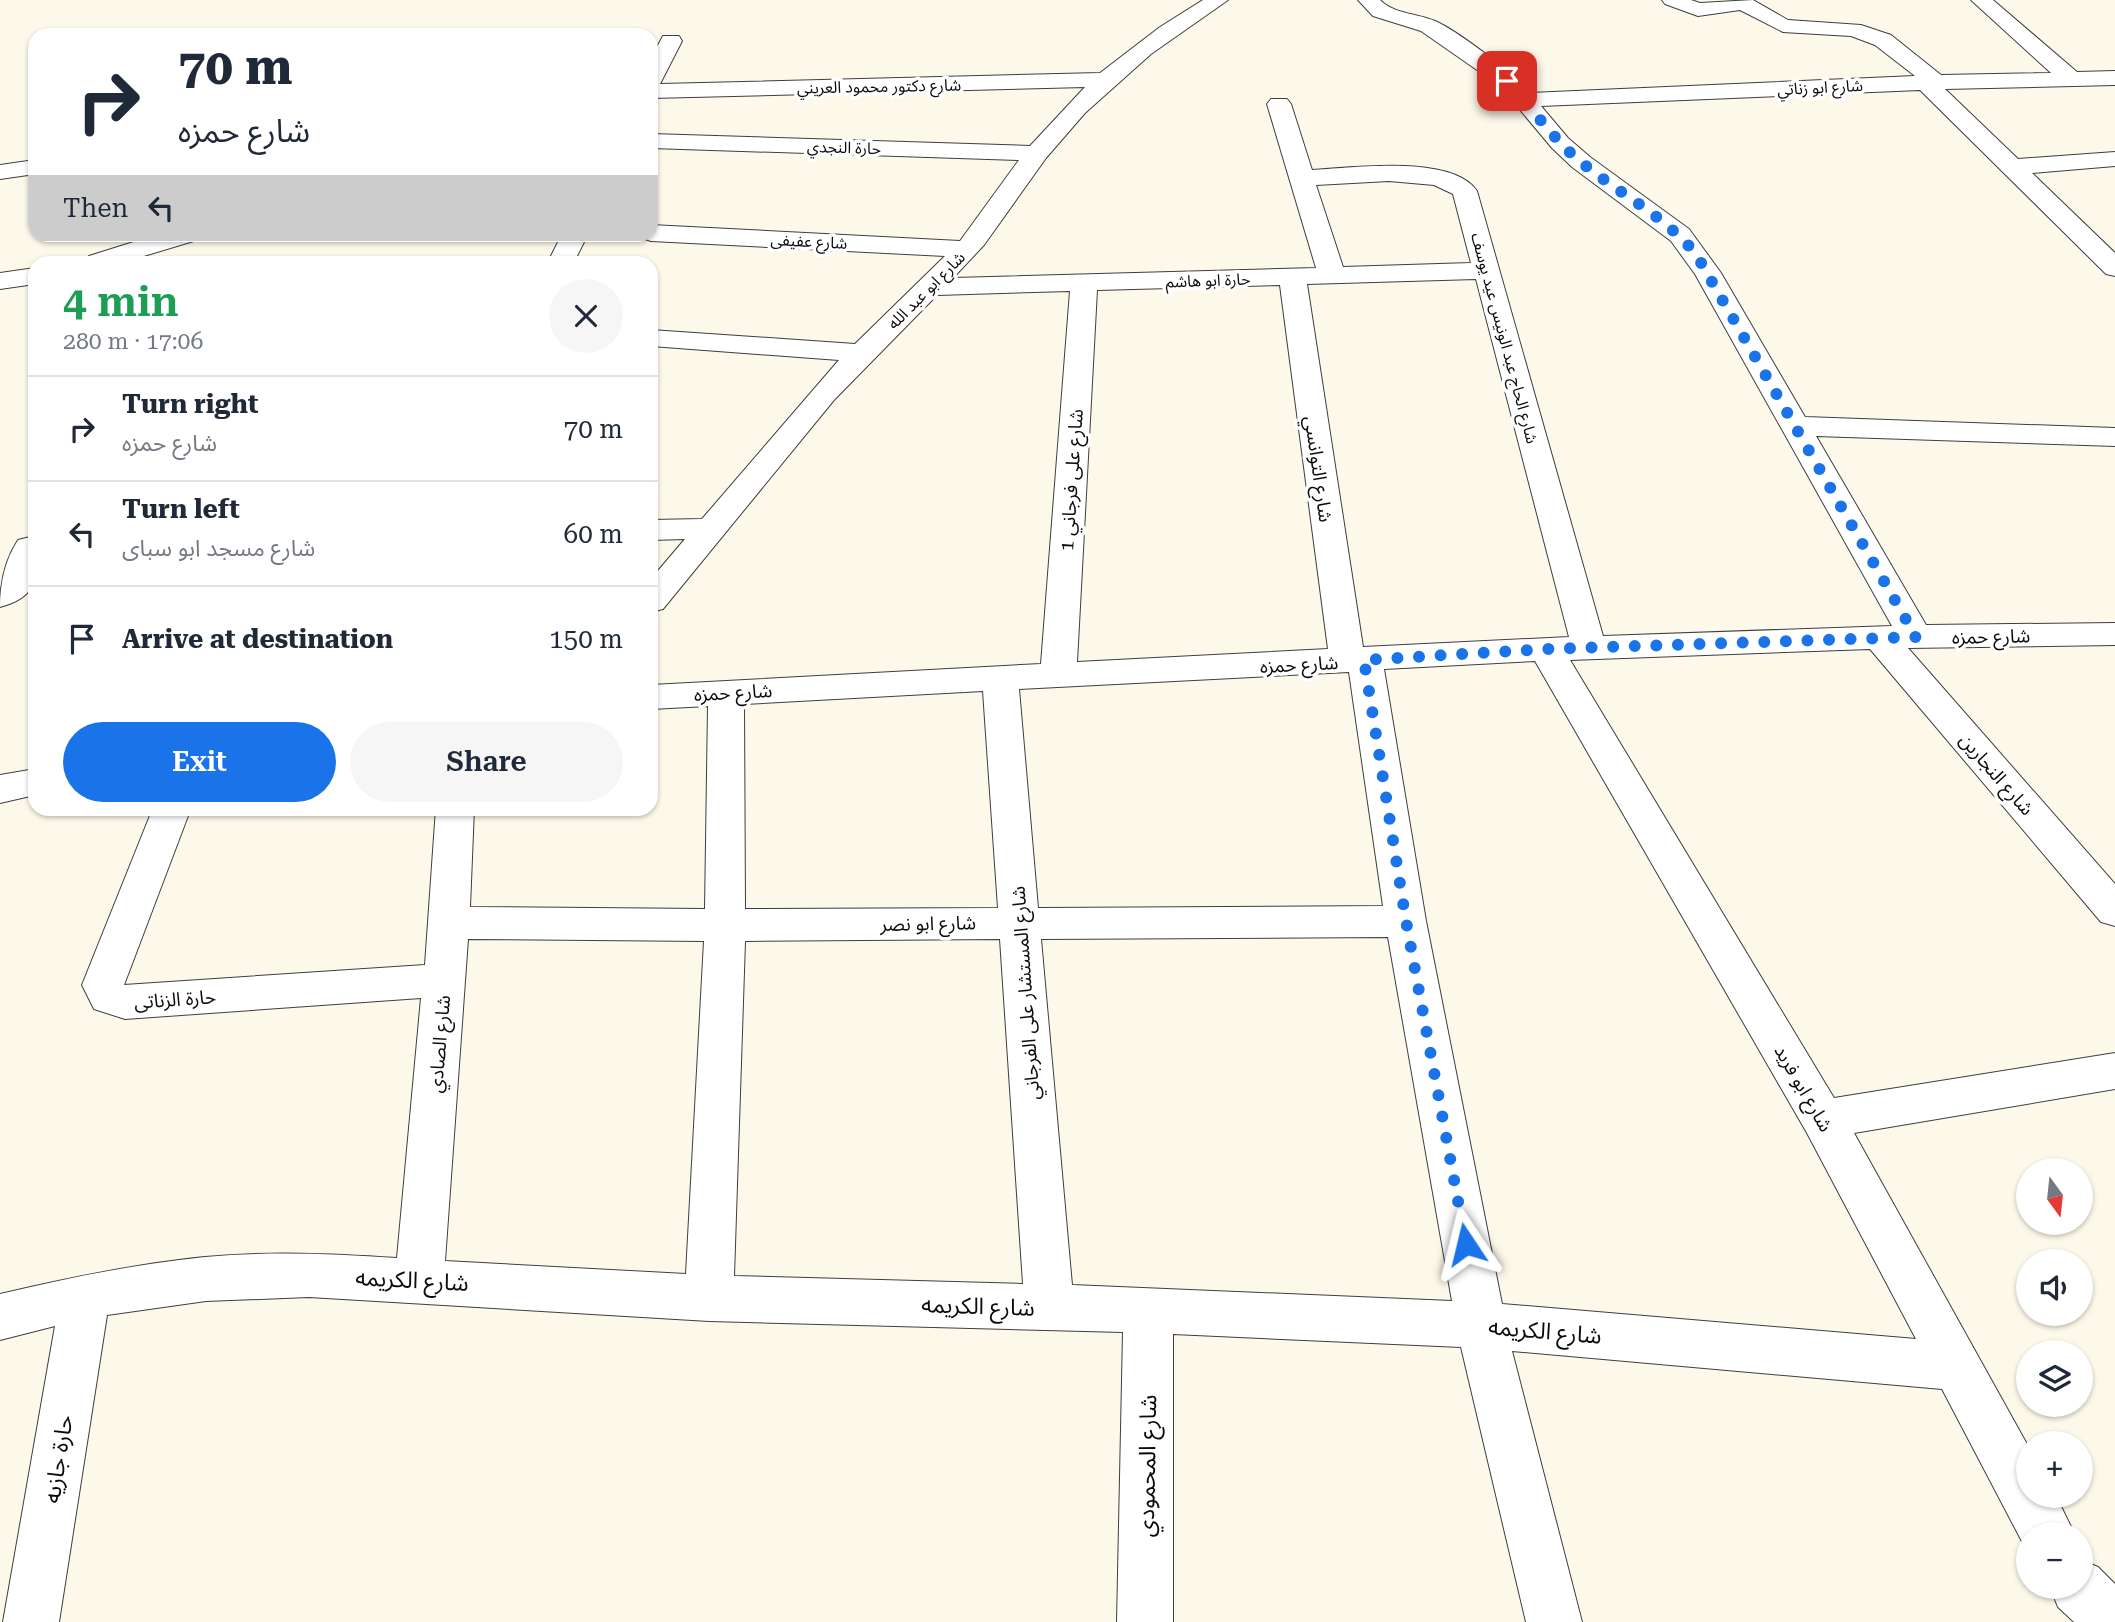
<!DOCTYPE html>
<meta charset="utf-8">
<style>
:root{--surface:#fff;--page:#f6f6f7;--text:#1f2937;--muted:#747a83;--line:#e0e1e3;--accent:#1a73e8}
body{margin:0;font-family:"Roboto Serif","Noto Sans Arabic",serif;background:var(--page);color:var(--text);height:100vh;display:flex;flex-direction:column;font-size:26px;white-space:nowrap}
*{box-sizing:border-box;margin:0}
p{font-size:23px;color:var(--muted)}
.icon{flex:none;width:38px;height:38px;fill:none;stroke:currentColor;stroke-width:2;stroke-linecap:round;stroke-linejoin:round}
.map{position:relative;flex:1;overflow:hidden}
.drawer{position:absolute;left:28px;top:256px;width:630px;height:560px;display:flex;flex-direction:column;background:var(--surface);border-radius:21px;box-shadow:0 2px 5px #0004}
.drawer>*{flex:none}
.top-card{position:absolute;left:28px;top:28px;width:630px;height:214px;border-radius:21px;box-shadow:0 2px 5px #0004;background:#fff;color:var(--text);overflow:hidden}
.needle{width:46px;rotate:165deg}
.tools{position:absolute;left:2016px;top:1158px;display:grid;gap:14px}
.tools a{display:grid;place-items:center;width:77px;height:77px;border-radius:50%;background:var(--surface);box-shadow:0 2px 5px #0004;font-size:35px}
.pin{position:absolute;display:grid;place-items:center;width:60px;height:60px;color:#fff;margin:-30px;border-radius:14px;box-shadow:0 4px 10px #0006}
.me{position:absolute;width:77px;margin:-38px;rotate:350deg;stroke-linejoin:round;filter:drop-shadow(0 0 5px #0008)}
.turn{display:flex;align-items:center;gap:24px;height:147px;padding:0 35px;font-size:32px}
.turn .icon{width:91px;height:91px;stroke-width:2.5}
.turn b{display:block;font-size:49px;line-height:60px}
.then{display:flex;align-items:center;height:66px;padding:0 35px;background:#0003;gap:14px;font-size:26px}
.round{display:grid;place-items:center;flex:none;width:74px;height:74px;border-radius:37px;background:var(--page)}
.headline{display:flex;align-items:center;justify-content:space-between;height:119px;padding:0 35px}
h1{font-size:42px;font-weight:600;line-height:52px;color:#1e9e55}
.button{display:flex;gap:14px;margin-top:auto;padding:14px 35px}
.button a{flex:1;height:80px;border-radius:42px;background:var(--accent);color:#fff;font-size:28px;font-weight:600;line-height:80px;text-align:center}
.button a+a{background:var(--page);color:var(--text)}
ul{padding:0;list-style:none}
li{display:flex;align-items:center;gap:21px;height:105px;padding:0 35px;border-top:2px solid var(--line)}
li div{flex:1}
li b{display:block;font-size:26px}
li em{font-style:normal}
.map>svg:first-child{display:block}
</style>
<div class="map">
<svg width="2115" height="1622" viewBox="0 0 2115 1622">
<rect width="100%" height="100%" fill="#fdf9ea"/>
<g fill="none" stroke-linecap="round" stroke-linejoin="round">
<defs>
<path id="minor" d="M1203,0H1228L1151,54L1085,113L1046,158L984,245L953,278L1316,268L1267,104L1271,99H1287L1291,104L1312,170C1352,168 1452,154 1477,191L1603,636L1892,626L1695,274L1671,241L1572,167L1552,148L1500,86L1421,31L1373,16L1358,0H1380C1394,14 1416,13 1435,21C1458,31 1514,74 1530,93L1915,76L1875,45L1851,36L1783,32L1740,10L1698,16L1665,4L1662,0H1691L1700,3L1753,0L1788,20L1861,25L1891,35L1941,75L2051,73L1971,0H1993L2077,72L2115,71V85L1945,89L2018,159L2115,152V166L2032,173L2115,253V276L2106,274L1920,90L1541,106L1568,138L1590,157L1689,229L1721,273L1805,417L2115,428V446L1816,436L1926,625L2115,623V645L1908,648L2115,884V926L2101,922L1870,649L1570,660L1834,1098L2115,1053V1089L1854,1133L2028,1446V1496H2056L2075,1535H2028V1553L1942,1389L1512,1351L1582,1622H1526L1461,1347L1173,1334V1622H1117L1123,1332L709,1321L309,1297L206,1301L107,1315L59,1622H3L55,1326L0,1340V1294C68,1278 135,1264 205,1257C269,1251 333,1254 397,1258L421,998L125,1019L94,1009L82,985L153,808H191L124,985L425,965L436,808H474L470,907L705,909L708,706L651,709V685L1041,664L1070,291L937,295L834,400L663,609L651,612V579L685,539L651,540V520L702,519L839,360L651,346V330L855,344L945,256L651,241L642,238L639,234H651V225L960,241L1019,160L651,148V134L1030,146L1085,87L651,98V58L663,36H679L682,41L660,84L1100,73L1160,27ZM1389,181L1434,185L1453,194L1471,263L1343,267L1316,185ZM1476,279L1569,637L1363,647L1307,284ZM1280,285L1328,649L1077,662L1097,290ZM1535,661L1807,1133L1916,1339L1502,1304L1426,921L1384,669ZM1349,672L1383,906L1038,908L1019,689ZM983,691L998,908L745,909L744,704ZM1388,937L1452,1301L1072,1285L1041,939ZM468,939L704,941L686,1274L445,1261ZM1000,939L1023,1284L734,1276L745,941Z
M35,160V174L0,179V165Z
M159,234H201L197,240L124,262H85L89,256Z
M562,234H588L574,262H548Z
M35,268V284L0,289V273Z
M30,537L35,538C35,575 42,596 0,607C0,583 5,560 18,540Z
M35,769V795L0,803V775Z
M2081,1560L2098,1567L2115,1584V1622H2074L2058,1607L2050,1587H2081Z"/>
</defs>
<use href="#minor" stroke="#3e3e3e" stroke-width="2"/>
<use href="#minor" fill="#fff" fill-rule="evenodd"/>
</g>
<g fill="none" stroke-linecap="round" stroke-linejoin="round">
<path stroke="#1a73e8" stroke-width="12" stroke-dasharray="0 21.6" d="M1466,1244L1406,921L1364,660L1546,649L1916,637L1696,254C1663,215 1620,194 1581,162C1553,139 1532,108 1507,81"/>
</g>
<g text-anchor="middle" stroke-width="7" stroke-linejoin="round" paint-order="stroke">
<g font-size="16" fill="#0b0b0b" stroke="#fff">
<text transform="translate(879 86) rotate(-1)" y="6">شارع دكتور محمود العريني</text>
<text transform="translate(1820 87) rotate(-3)" y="6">شارع ابو زناتي</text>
<text transform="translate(844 147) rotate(2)" y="6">حارة النجدي</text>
<text transform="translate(809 241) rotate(3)" y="6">شارع عفيفى</text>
<text transform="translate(1208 280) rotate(-2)" y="6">حارة ابو هاشم</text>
<text transform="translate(926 290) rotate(-45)" y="6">شارع ابو عبد الله</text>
<text transform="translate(1505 338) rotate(75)" y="6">شارع الحاج عبد الونيس عيد يوسف</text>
</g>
<g font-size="19" fill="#0b0b0b" stroke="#fff">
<text transform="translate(1319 469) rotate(82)" y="7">شارع التوانسي</text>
<text transform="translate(1071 480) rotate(-86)" y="7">شارع على فرجاني 1</text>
<text transform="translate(1991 636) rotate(-1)" y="7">شارع حمزه</text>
<text transform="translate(1299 664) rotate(-3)" y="7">شارع حمزه</text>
<text transform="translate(733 692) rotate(-3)" y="7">شارع حمزه</text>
<text transform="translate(1997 774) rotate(49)" y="7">شارع النجارين</text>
<text transform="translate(928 923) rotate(-1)" y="7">شارع ابو نصر</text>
<text transform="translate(1025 993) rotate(-94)" y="7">شارع المستشار على الفرجاني</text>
<text transform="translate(175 999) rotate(-4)" y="7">حارة الزناتى</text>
<text transform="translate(439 1044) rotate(-85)" y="7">شارع الصادي</text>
<text transform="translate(1804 1088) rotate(60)" y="7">شارع ابو فريد</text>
</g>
<g font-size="23" fill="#0b0b0b" stroke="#fff">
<text transform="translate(412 1280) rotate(3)" y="8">شارع الكريمه</text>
<text transform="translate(978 1306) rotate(2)" y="8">شارع الكريمه</text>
<text transform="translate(1545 1331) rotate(5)" y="8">شارع الكريمه</text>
<text transform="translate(58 1459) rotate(-81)" y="8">حارة جازيه</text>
<text transform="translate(1147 1466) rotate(-89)" y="8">شارع المحمودي</text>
</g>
</g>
</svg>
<div class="tools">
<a><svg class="needle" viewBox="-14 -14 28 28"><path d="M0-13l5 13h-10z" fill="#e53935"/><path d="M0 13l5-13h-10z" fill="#747a83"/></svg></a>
<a><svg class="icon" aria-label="sound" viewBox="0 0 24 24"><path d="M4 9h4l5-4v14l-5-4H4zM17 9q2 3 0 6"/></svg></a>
<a><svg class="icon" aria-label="layers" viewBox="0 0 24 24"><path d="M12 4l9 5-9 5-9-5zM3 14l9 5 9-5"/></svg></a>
<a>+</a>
<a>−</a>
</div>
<div class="pin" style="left:1507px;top:81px;background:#d93025"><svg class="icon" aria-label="arrive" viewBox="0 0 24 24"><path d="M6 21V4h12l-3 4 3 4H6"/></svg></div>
<svg class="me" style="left:1466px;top:1244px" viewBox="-20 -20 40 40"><path d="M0-17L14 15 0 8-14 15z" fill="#1a73e8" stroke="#fff" stroke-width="4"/></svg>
<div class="top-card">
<div class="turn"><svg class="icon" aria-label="right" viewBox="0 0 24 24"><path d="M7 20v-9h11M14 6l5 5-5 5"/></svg><div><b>70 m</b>شارع حمزه</div></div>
<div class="then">Then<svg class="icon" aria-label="left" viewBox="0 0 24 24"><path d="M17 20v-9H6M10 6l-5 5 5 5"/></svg></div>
</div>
<section class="drawer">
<div class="headline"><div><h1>4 min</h1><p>280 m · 17:06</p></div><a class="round"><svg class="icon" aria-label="close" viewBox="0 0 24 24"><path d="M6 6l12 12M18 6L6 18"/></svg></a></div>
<ul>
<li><svg class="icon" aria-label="right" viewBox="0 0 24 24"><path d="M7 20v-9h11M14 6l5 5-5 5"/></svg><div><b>Turn right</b><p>شارع حمزه</p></div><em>70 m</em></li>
<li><svg class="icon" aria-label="left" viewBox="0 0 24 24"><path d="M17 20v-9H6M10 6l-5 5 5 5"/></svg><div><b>Turn left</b><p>شارع مسجد ابو سباى</p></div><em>60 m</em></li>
<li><svg class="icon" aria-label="arrive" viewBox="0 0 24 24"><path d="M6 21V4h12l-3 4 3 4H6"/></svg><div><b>Arrive at destination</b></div><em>150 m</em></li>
</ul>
<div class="button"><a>Exit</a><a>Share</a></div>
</section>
</div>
